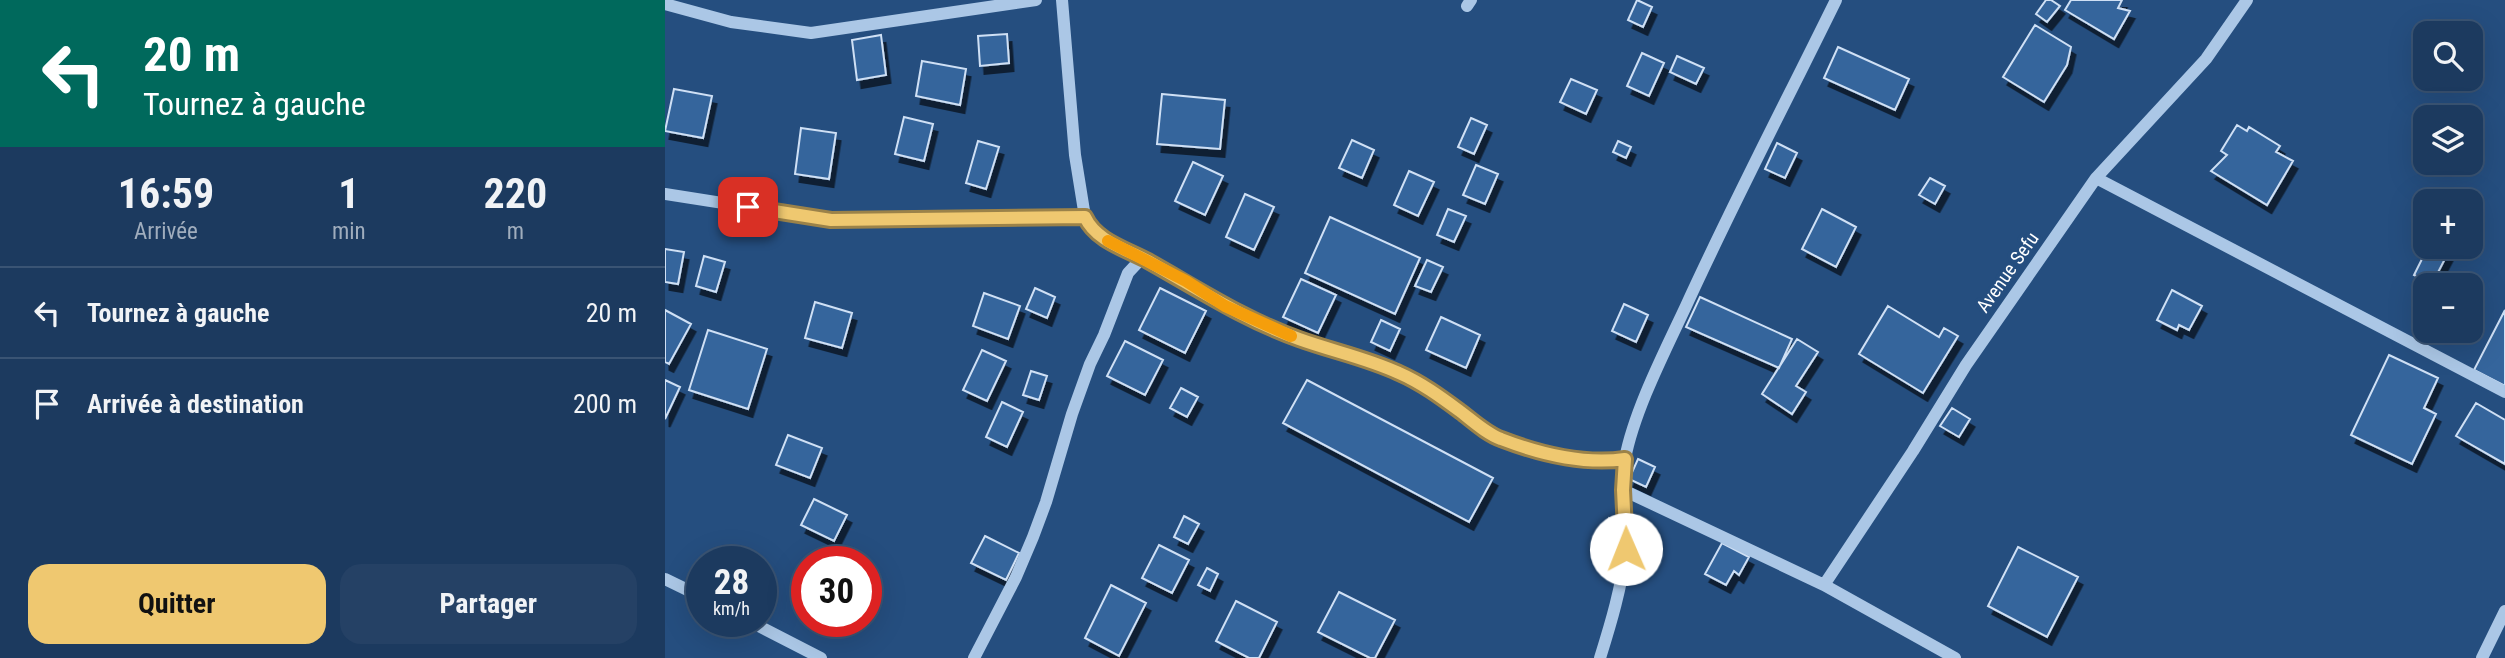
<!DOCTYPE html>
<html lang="fr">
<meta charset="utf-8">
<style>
:root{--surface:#1c3a5f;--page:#254165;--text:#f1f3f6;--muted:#a0adbd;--line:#3a5474;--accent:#efc870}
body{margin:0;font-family:"Roboto Condensed",sans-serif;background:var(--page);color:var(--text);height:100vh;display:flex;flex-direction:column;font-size:26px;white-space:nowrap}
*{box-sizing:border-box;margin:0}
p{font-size:23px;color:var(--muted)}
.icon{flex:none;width:38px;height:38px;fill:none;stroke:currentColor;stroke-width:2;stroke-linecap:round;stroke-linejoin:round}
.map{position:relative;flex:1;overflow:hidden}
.side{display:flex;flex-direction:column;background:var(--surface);width:665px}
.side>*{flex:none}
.guide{background:#00695c;color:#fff;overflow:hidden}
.tools{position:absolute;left:1748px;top:21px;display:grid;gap:14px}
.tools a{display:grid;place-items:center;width:70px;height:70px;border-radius:14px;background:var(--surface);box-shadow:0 7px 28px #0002,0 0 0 2px var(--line);font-size:35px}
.speed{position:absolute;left:21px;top:546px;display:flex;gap:14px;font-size:35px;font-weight:700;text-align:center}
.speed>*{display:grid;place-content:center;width:91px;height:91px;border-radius:50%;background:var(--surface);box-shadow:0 7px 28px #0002,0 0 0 2px var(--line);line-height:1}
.speed small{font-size:18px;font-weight:400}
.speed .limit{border:10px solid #d22;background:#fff;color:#111}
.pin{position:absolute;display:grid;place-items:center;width:60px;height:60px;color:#fff;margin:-30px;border-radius:14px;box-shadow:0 4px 10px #0006}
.me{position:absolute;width:77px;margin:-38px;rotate:359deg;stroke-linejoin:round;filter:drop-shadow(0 0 5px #0008)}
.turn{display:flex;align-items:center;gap:24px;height:147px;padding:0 28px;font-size:32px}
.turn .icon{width:91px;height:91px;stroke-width:2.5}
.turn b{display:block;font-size:49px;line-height:60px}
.eta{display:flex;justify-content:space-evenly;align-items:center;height:119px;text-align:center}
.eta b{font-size:42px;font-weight:700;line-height:49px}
.button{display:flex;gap:14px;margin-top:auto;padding:14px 28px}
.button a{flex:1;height:80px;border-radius:21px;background:var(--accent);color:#111;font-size:28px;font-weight:700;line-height:80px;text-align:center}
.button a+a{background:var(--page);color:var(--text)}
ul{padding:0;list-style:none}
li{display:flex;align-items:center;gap:21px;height:91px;padding:0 28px;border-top:2px solid var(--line)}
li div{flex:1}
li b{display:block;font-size:26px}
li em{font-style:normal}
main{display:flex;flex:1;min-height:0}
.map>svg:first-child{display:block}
</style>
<main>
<section class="side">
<div class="guide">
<div class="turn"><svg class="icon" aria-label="left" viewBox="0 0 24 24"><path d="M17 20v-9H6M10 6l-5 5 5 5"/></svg><div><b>20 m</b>Tournez à gauche</div></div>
</div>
<div class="eta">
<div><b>16:59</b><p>Arrivée</p></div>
<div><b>1</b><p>min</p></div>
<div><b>220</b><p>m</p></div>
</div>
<ul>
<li><svg class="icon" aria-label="left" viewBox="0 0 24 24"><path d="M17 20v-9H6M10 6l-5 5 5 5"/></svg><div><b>Tournez à gauche</b></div><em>20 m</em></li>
<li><svg class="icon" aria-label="arrive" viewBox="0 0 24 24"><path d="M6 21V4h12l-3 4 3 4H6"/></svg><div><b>Arrivée à destination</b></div><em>200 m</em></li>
</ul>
<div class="button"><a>Quitter</a><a>Partager</a></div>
</section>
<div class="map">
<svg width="1840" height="658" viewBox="0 0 1840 658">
<defs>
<filter id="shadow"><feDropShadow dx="4.5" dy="8" stdDeviation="0" flood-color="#0009"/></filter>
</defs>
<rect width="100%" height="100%" fill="#254e7f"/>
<path fill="#36659c" stroke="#cfe0f5" stroke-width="2" filter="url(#shadow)" d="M972,0L987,7L978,27L963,20Z
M1381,0H1386L1395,6L1382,22L1371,14Z
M1406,0H1457L1453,8L1465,11L1449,39L1400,10Z
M1370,25L1406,47L1402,65L1379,102L1338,77Z
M342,34L344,63L315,66L313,36Z
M216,35L221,75L192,80L187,40Z
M1173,47L1244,79L1230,110L1159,78Z
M977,53L999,63L984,96L962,86Z
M1012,56L1039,68L1031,84L1005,72Z
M257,61L301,69L295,105L251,96Z
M906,79L932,90L921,114L895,102Z
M9,89L47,96L38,138L0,131Z
M497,94L560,100L555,149L492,144Z
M239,117L268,124L259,161L230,154Z
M806,118L822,125L809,154L793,147Z
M1572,125L1582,131L1584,127L1615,146L1611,152L1628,161L1602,205L1546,171L1562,155L1556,151Z
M136,128L171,133L164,179L130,174Z
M687,140L709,150L697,178L674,168Z
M313,141L334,147L321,189L301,183Z
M953,141L966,147L961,158L948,152Z
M1112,143L1132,153L1120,178L1100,169Z
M528,162L558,176L540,215L510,201Z
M811,165L833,174L820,204L798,195Z
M744,171L769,182L753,216L729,205Z
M1265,178L1280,186L1270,204L1254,195Z
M580,194L609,207L589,250L561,237Z
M783,209L801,216L789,242L772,235Z
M1157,209L1191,227L1171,267L1137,249Z
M665,217L755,258L730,314L640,273Z
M1763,247H1769L1783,253L1767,284L1749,275Z
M0,249L19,252L13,284L0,282Z
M39,256L60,262L51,292L31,286Z
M762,260L778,267L766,292L750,286Z
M636,279L671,295L653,333L618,317Z
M370,288L390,297L382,318L361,309Z
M495,288L541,311L520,353L474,330Z
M1507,290L1537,306L1524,330L1514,325L1512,330L1492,320Z
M319,293L355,306L343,339L308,326Z
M1035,297L1127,339L1114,368L1021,327Z
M150,302L187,313L177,348L140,338Z
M959,304L983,315L971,342L947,331Z
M1223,306L1274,337L1279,328L1293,336L1258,393L1194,354Z
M0,310L26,324L4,364L0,362Z
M1840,310V386L1809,370Z
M776,317L815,335L801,368L761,350Z
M716,320L735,329L725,351L706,342Z
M43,330L102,349L83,409L24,390Z
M1132,339L1153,352L1131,386L1141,392L1127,414L1097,394Z
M460,341L498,360L480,395L442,376Z
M317,350L341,361L322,401L298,390Z
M1724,355L1773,378L1759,408L1771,414L1747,464L1686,435Z
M366,371L382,376L374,400L358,395Z
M0,380L15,387L0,419Z
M642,380L828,478L804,522L618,423Z
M516,388L533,397L522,417L505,408Z
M337,402L358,412L342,447L321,437Z
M1811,403L1840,420V464L1791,436Z
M1287,408L1305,419L1294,437L1275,426Z
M123,435L157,448L145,478L111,465Z
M973,459L990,467L981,487L964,479Z
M149,499L182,515L169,541L136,525Z
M519,516L534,524L523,544L509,537Z
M944,518L971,531L955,567L928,554Z
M320,536L354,553L341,580L306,563Z
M1057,543L1084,557L1074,575L1069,571L1061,585L1040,574Z
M494,545L524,560L507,593L477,578Z
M1353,547L1413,577L1382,637L1323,606Z
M542,568L553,574L545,591L533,585Z
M446,585L481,603L454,656L420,638Z
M674,592L730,620L710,658H705L653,632Z
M571,601L612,622L594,658H584L551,641Z"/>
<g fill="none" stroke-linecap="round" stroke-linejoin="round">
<path stroke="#abc7e6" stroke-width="12" d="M397,0L410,155L420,217L426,229L439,238L521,281L560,306L633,339L735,373L764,389L831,437L878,453L926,461L960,459
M0,4L66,22L146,33L371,0
M802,6L806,0
M1431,178L1840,392
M0,194L166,220L420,217
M958,490L1159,585L1290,658
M0,579L37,597
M1159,585L1248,451L1301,365L1431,178L1541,59L1582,0
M84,621L156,658
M309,658L351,577L368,537L381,502L407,414L425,364L439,335L463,273L477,258
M935,658C946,623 957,586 961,549C963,519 955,489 960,459C969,411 1000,351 1021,306C1068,203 1121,102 1171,0
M1817,658L1840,611"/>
</g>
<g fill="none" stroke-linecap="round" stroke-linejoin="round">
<defs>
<path id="route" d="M83,207L166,220L420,217C431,241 461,249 483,261C533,289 580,320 634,339C667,351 702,358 734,373C757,383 777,398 796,412C809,422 822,434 836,439C875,454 918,465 960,459L958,490L961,549"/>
</defs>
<use href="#route" stroke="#9b8249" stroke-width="18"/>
<use href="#route" stroke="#efc870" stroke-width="12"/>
<path stroke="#f59e0b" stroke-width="12" d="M443,241L521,281L560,306L626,336"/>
</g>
<g text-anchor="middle" stroke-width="7" stroke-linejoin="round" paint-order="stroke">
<g font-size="19" fill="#fff" stroke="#254e7f">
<text transform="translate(1342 272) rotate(-55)" y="7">Avenue Sefu</text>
</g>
</g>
</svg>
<div class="tools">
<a><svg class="icon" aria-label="search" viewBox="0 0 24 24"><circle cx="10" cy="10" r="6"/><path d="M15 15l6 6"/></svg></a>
<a><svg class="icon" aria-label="layers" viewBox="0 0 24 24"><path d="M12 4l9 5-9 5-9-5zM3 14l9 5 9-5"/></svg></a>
<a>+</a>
<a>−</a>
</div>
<div class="speed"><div>28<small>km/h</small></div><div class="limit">30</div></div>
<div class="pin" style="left:83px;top:207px;background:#d93025"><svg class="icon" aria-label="arrive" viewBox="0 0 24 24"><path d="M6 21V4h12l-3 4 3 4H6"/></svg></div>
<svg class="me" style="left:961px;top:549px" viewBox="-20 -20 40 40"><circle r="19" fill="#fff"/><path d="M0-13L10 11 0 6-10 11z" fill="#efc870"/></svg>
</div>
</main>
